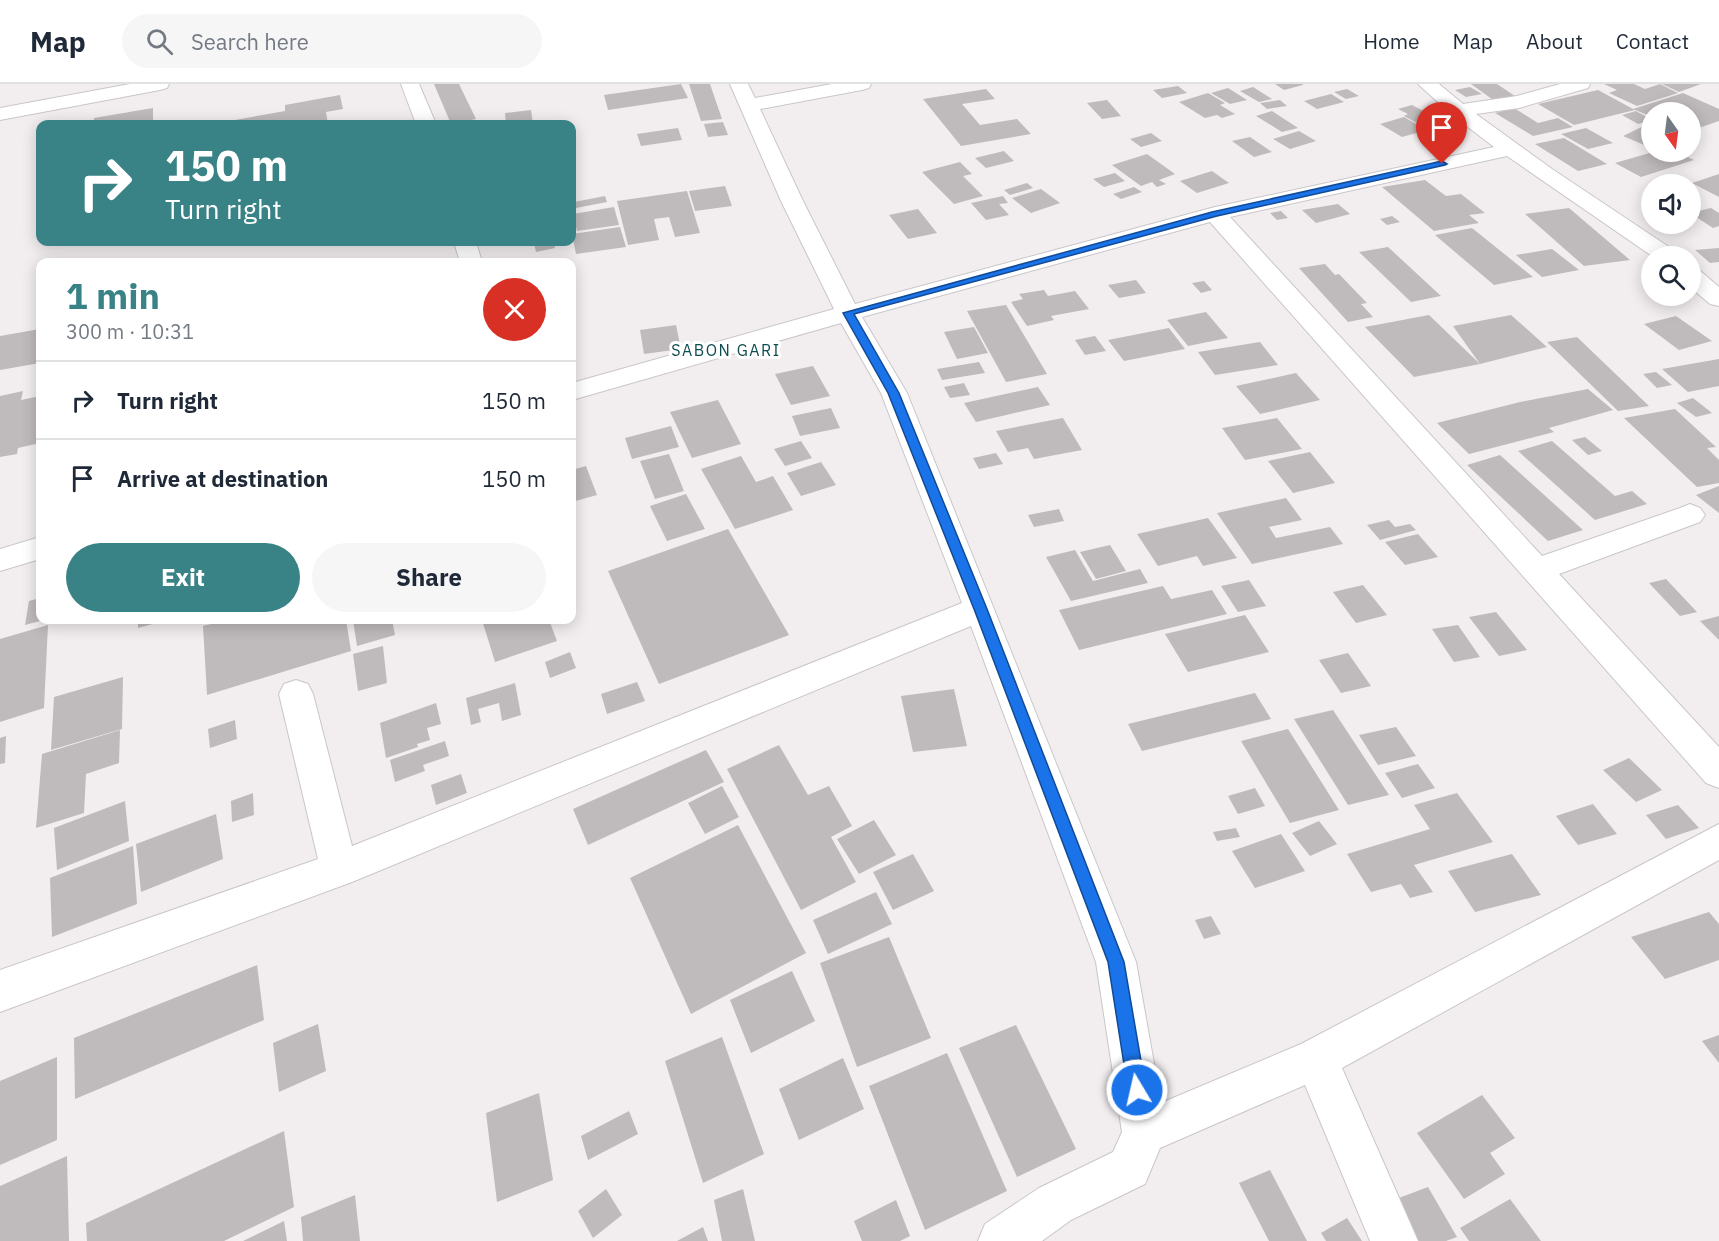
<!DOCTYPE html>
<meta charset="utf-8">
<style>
:root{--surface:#fff;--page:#f6f6f7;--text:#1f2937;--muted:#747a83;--line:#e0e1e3;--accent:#398285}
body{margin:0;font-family:"IBM Plex Sans",sans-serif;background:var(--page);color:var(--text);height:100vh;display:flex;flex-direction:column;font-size:22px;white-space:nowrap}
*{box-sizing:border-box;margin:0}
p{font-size:20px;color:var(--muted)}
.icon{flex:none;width:33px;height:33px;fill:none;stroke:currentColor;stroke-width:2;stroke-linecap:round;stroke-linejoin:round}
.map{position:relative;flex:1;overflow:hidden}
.panel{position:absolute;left:36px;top:174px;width:540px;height:366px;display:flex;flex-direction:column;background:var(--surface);border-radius:12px;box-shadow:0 3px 15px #0003}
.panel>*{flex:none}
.guide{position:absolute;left:36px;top:36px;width:540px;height:126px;border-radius:12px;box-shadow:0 3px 15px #0003;background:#398285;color:#fff;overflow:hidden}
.needle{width:39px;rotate:166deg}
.buttons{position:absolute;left:1641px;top:18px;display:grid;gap:12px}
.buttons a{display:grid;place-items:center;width:60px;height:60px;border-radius:50%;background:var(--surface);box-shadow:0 3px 15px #0003;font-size:30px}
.pin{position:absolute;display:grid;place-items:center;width:51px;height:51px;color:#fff;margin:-62px -26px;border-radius:50% 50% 50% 0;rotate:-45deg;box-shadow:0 0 6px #0007}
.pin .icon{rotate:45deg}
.me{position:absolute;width:66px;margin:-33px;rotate:351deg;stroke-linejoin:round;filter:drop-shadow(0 0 4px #0008)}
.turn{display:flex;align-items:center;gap:21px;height:126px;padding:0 30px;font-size:27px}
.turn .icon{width:78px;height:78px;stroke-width:2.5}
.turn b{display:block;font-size:42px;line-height:51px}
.round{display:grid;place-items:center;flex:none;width:63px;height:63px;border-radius:32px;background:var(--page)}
.overview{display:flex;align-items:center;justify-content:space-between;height:102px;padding:0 30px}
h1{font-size:36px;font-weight:700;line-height:45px;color:var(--accent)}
.primary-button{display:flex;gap:12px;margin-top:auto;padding:12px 30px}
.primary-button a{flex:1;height:69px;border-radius:36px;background:var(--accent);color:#fff;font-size:24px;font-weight:700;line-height:69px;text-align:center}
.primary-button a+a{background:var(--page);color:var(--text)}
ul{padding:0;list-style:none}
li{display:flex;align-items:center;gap:18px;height:78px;padding:0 30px;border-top:2px solid var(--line)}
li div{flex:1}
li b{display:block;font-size:22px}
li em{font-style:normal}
header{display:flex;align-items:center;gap:36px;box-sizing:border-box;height:84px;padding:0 30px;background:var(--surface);border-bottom:2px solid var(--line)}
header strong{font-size:28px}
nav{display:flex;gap:33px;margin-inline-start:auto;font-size:21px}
.search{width:420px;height:54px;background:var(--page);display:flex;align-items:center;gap:15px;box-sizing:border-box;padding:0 21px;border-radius:33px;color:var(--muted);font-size:22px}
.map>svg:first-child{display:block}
</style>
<header>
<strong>Map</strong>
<div class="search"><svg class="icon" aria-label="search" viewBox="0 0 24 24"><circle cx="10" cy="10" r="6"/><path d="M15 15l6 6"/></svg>Search here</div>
<nav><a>Home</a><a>Map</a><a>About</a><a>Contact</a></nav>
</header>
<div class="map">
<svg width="1719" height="1157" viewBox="0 0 1719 1157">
<rect width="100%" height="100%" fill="#f2eef0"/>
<path fill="#bfbabc" d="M434,0H459L476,35L451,40Z
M681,0L688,14L608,26L604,11Z
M689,0H710L722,35L701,37Z
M1275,0H1303V1L1284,6Z
M1471,0H1497L1518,14L1496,18Z
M1604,0H1634L1645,5L1660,0L1678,9L1637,22L1609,9L1617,6Z
M1662,0H1701L1679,8Z
M1178,2L1187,9L1162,14L1153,6Z
M1253,3L1272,15L1259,18L1240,7Z
M1470,3L1482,10L1466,13L1455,6Z
M1228,4L1247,16L1230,20L1211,9Z
M986,5L995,15L962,20L980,41L1017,35L1031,50L961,62L923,15Z
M1347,5L1359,12L1346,15L1334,8Z
M1598,6L1635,26L1574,41L1538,20Z
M1208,9L1225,19L1220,21L1235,30L1222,34L1217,31L1205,34L1179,18Z
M1683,9L1719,25V37L1690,47V28H1652V33L1633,25Z
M1331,10L1344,18L1317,25L1304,17Z
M340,11L343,25L326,28L328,40H212L285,27V21Z
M1107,16L1121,32L1102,35L1087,19Z
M1280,16L1287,22L1267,25L1260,19Z
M1412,21L1433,32L1415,38L1404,32L1408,30L1398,25Z
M153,24V39L87,40L94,38V34Z
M1514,24L1538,39L1558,34L1573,43L1533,52L1495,29Z
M531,26L533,40H506L505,29Z
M1272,27L1298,44L1282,48L1256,32Z
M1636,27L1652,36L1638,40L1622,31Z
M1404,33L1427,46L1402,53L1380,40Z
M723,38L728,51L708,53L704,40Z
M1650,39L1652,62L1649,63L1623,52Z
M678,44L682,56L641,62L637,50Z
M1586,44L1613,59L1588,65L1561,50Z
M1299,47L1316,57L1290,65L1273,55Z
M1151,49L1162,57L1141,63L1130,55Z
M1250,53L1272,68L1254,73L1232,57Z
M1564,54L1607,80L1578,87L1535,60Z
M1004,67L1014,77L986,84L975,74Z
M1653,68H1678L1694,76L1641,93L1615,79Z
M1147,70L1175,90L1159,96L1166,100L1157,103L1152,98L1141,102L1112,81Z
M960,78L972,90L963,92L983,112L954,120L922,88Z
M1212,87L1229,99L1197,109L1180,97Z
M1115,89L1125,97L1104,103L1093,95Z
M1719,90V113L1692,99Z
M1425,96L1446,112L1461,110L1485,129L1469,131L1479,139L1434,147L1382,103Z
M1027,99L1033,104L1010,111L1004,106Z
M725,102L732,122L695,127L689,107Z
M1134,103L1142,108L1121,115L1113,110Z
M1041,105L1060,119L1031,129L1012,114Z
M687,107L700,149L675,153L669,133L654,135L659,156L628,161L617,117Z
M605,112L607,118L576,124L574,118Z
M1003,112L1008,119L999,120L1009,131L986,136L971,119Z
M1338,120L1350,130L1316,139L1302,126Z
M614,123L619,141L577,147L573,130Z
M1569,124L1630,176L1584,182L1525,130Z
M1711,124L1719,129V142L1713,144L1690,129Z
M918,125L937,149L908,155L889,131Z
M1281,127L1288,134L1277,136L1270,129Z
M1392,132L1400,138L1387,141L1380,135Z
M620,143L626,163L576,170L572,150Z
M1472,144L1533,193L1494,201L1435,151Z
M553,158L555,164L536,168L534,159Z
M1388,163L1441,212L1411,218L1359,168Z
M1719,164V178L1710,179L1695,166Z
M1552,165L1579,186L1542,193L1516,171Z
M1325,180L1335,191L1339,190L1367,219L1361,220L1373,233L1348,238L1299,184Z
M1136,196L1146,209L1119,214L1108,201Z
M1204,197L1212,206L1201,209L1192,199Z
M1044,206L1048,212L1075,207L1089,225L1051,232L1054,236L1027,242L1011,218L1023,215L1019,210Z
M1006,221L1047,290L1006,298L967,227Z
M1206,228L1228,254L1188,262L1167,236Z
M1429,231L1480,280L1453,242L1511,231L1547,263L1480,280L1414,293L1365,243Z
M1676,232L1712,257L1679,266L1644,240Z
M676,241L681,265L644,270L640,246Z
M974,243L988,269L957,275L944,248Z
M1169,244L1185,265L1124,277L1108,256Z
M40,245V279L0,286V252Z
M1095,252L1106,267L1085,271L1075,256Z
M1577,253L1649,322L1618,327L1547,258Z
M1260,258L1278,281L1215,291L1198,268Z
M1719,275V302L1688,308L1662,285Z
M979,278L985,289L942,296L937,285Z
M813,282L830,312L791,321L775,290Z
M1656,288L1672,301L1657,304L1643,290Z
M1296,289L1320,316L1260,330L1236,302Z
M964,299L970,311L950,314L944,303Z
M1038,303L1050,321L976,338L964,319Z
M1588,305L1613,326L1549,344L1554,348L1469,370L1437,339L1520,318Z
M23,307L21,316L40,312V359L18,364L17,370L0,373V312Z
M1693,314L1712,329L1696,333L1677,319Z
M718,316L741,360L692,374L670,328Z
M831,324L840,344L800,352L792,332Z
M1675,325L1716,363L1707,364L1719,376V399L1697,403L1624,334Z
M1063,334L1082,366L1034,375L1028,364L1008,368L996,347Z
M1277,334L1302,365L1245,376L1222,344Z
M671,342L679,363L632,375L625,354Z
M1585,353L1602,367L1588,371L1572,356Z
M801,357L812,374L785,382L774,365Z
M1552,357L1615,412L1632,407L1647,420L1595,436L1518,367Z
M1310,368L1335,399L1293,409L1268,377Z
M996,369L1003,380L979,385L973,374Z
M669,370L684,407L655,415L640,377Z
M1500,371L1583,446L1548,457L1467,381Z
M741,372L756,398L773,392L793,426L735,445L701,385Z
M821,378L836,401L801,412L787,389Z
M586,382L597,411L572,418V386Z
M1719,402V429L1696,411Z
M686,410L705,445L667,457L650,422Z
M1286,414L1302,436L1269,443L1276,454L1330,443L1343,460L1252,480L1217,429Z
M1059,425L1064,437L1034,443L1028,431Z
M1208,434L1237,474L1203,482L1197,472L1158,482L1137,450Z
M1389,436L1395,443L1410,440L1416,446L1380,456L1367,441Z
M728,445L789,551L659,600L608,487Z
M1418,450L1438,473L1405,481L1385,458Z
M1110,461L1126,487L1096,495L1080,468Z
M1075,466L1093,497L1140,485L1148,499L1071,517L1046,473Z
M1666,495L1697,528L1680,532L1649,499Z
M1249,496L1266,522L1238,528L1221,502Z
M1363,501L1387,531L1356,539L1333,508Z
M1163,502L1171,515L1212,506L1227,530L1079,566L1059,526Z
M40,514V537L25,541L29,517Z
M1496,528L1527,566L1499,572L1469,533Z
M1245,531L1269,568L1188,588L1165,550Z
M1719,532V556L1700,537Z
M138,536H167L138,544Z
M227,536H346L351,567L207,611L203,542Z
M353,536H392L395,551L357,562Z
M482,536H549L557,557L495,578Z
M48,541L44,624L0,638V555Z
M1458,541L1480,573L1454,578L1432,545Z
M383,562L387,599L358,607L353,570Z
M570,568L576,584L550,594L545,578Z
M1348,569L1371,602L1341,609L1319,576Z
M123,593L122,645L51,666L54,613Z
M637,598L645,617L607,630L601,610Z
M515,599L521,631L502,637L499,619L478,625L481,638L471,641L466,614Z
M954,605L967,662L913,668L901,612Z
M1255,609L1271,635L1142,667L1128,640Z
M436,619L441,640L427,644L430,656L417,660L418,663L386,674L380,639Z
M1333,626L1389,711L1348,721L1294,635Z
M235,636L237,655L210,664L208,645Z
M1396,643L1416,672L1378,681L1359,651Z
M1288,645L1339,726L1290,739L1241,657Z
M120,646L119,679L86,690L84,729L36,744L42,670Z
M6,652L5,679L0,680V654Z
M445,657L449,672L423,681L425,687L395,698L390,676Z
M779,661L808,711L829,702L852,742L831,753L856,798L801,826L727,685Z
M706,666L724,698L588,761L573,725Z
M1629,674L1662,706L1636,718L1603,686Z
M1418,680L1435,704L1402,714L1385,689Z
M461,690L467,709L436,721L431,701Z
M722,702L739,733L705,750L688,719Z
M1255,704L1265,722L1238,730L1228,712Z
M253,709L254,731L232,738L231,717Z
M1457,709L1493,758L1414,781L1433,808L1410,814L1401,800L1371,808L1347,770L1430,745L1414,721Z
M125,717L129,757L57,786L54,744Z
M1593,720L1617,750L1578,761L1556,732Z
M1678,721L1699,744L1666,755L1646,731Z
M216,730L223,775L141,808L136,760Z
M874,736L896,771L859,790L837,755Z
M1319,737L1337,760L1310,772L1292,749Z
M738,741L806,869L691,930L630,794Z
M1236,744L1240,753L1217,757L1213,748Z
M1281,750L1305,787L1255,804L1232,767Z
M133,762L137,820L52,853L50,794Z
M913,770L934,807L893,826L873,788Z
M1512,770L1541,811L1475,828L1448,787Z
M876,808L892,840L828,870L813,836Z
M1709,828L1719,840V876L1665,895L1631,853Z
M1211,832L1221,850L1204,855L1195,836Z
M889,853L931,954L857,983L820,879Z
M257,881L264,936L75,1015L74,954Z
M792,887L815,937L751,969L730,916Z
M318,940L326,987L279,1008L273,959Z
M1016,941L1076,1065L1017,1093L959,964Z
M1719,951V979L1702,957Z
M722,953L764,1070L703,1099L665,977Z
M947,969L1007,1107L925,1146L869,1002Z
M57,973V1056L0,1081V997Z
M843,974L864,1025L799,1056L779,1005Z
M539,1009L553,1096L497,1118L486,1029Z
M1482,1011L1515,1054L1490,1069L1505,1090L1464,1115L1417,1049Z
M629,1027L638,1050L588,1076L581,1052Z
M284,1047L294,1123L224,1157H87L86,1139Z
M67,1072L69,1157H0V1102Z
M1270,1086L1307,1157H1269L1239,1099Z
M1428,1103L1457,1153L1446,1157H1413L1391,1117Z
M606,1105L622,1131L593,1154L578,1127Z
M743,1105L755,1157H722L714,1116Z
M355,1111L360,1157H303L301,1133Z
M1510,1115L1541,1157H1469L1460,1144Z
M896,1116L910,1152L900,1157H862L854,1137Z
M1347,1134L1362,1157H1326L1321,1149Z
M284,1137L287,1157H243Z
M703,1143L708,1157H677Z"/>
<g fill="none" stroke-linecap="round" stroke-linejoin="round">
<defs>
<path id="minor" d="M130,0H169L167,4L160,6L0,36V24Z
M401,0H419L436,40H416Z
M730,0H748L755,14L832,0H871L869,4L862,6L760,25L803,117L855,220L1215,123L1494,63L1451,30L1418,0H1439L1463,20L1517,12L1560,0H1590L1588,4L1519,24L1476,30L1552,85L1675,167L1678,172H1652L1507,72L1230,133L1542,472L1680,424L1690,420L1700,424L1705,431L1700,438L1559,490L1719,663V704L1706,699L1210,138L862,233L907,309L1136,878L1161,1019L1301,960L1719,740V776L1342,984L1418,1157H1370L1305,1001L1160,1064L1145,1100L1071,1136L1042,1157H978L985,1140L1039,1104L1113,1068L1122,1048L1096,878L971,542L352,798L0,928V886L318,775L279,610L284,600L296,596L308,600L313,610L352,762L962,519L881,309L841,239L572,316V299L834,225L781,117Z
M454,158H476L482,178H460Z
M1690,183L1698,185L1719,203V222L1710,220L1690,203Z
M40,453V475L0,487V465Z"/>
</defs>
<use href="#minor" stroke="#cac6c8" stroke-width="2"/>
<use href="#minor" fill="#fff" fill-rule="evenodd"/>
</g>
<path fill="#1a73e8" stroke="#114b97" stroke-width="1.5" d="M1442,77L1447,80L1445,81L1217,132L854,230L899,309L987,525L1124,878L1146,1006L1143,1012L1137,1015L1131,1012L1128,1006L1108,878L974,525L888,309L843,229L1212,128Z"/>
<g text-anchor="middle" stroke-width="6" stroke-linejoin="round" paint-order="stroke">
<g font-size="16" letter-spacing="1.5" fill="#0e4d4f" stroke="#fff">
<text x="726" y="272">SABON GARI</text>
</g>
</g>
</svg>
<div class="buttons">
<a><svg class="needle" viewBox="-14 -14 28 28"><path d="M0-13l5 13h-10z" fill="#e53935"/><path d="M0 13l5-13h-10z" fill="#747a83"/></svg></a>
<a><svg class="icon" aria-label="sound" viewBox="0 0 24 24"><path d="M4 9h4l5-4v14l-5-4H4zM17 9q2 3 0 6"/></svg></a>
<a><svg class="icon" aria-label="search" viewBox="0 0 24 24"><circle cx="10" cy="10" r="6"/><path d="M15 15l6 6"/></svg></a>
</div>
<div class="pin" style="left:1442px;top:80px;background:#d93025"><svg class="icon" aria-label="arrive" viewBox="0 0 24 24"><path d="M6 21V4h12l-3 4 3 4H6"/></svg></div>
<svg class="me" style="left:1137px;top:1006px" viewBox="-20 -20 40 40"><circle r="17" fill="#1a73e8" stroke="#fff" stroke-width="3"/><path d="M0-11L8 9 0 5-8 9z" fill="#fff"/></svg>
<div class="guide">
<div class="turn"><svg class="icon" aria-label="right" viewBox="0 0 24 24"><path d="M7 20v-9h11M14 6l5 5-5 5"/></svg><div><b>150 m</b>Turn right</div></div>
</div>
<section class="panel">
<div class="overview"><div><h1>1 min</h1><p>300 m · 10:31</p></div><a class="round" style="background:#d93025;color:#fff"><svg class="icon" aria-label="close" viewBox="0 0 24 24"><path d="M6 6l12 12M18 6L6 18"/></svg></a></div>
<ul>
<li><svg class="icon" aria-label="right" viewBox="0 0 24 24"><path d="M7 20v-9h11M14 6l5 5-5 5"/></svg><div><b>Turn right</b></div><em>150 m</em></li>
<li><svg class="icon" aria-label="arrive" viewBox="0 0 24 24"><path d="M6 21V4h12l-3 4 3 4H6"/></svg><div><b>Arrive at destination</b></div><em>150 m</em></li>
</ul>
<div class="primary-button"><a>Exit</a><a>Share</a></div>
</section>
</div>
